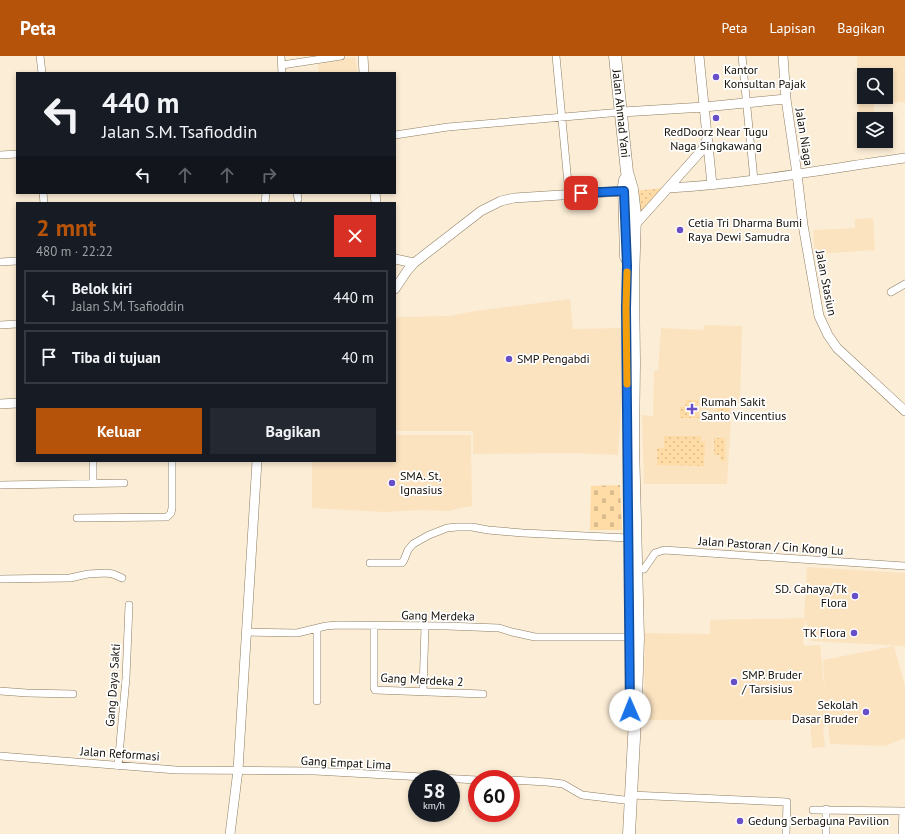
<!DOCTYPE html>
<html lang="id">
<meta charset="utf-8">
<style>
:root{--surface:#171b24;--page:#242831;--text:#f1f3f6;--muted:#9ea1a6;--line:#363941;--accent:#b45309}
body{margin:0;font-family:"PT Sans",sans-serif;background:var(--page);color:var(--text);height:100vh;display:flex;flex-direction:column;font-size:15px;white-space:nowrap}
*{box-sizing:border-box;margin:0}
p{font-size:13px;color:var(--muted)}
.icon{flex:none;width:22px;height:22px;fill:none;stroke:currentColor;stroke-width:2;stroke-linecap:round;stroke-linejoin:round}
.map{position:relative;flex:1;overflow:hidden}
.drawer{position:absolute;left:16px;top:146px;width:380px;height:260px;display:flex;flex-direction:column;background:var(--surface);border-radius:0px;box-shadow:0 2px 6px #0003}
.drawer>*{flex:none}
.guide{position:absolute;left:16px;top:16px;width:380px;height:122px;border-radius:0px;box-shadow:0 2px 6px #0003;background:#171b24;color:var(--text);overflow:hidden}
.tools{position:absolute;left:857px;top:12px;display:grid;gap:8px}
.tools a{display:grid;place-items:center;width:36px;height:36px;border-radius:0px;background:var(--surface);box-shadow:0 2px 6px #0003;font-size:20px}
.speed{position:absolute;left:408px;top:714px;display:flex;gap:8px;font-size:20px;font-weight:700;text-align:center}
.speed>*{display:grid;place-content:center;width:52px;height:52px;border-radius:50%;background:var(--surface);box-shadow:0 2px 6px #0003;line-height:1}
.speed small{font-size:10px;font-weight:400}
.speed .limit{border:6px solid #d22;background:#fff;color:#111}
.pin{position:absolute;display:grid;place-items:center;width:34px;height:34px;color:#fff;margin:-17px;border-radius:8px;box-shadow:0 2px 6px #0006}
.me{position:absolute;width:44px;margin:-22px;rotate:359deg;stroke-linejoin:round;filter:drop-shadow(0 0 3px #0008)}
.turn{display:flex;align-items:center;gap:14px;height:84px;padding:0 20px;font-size:18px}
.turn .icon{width:52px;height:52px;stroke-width:2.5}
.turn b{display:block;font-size:28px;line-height:34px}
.lanes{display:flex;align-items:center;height:38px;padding:0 20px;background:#0003;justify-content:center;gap:20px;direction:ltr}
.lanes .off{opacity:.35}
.round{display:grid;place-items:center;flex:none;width:42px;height:42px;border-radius:0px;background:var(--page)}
.headline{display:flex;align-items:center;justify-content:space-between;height:68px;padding:0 20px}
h1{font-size:24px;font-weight:700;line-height:30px;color:var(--accent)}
.primary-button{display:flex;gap:8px;margin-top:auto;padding:8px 20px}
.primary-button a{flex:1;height:46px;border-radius:0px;background:var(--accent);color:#fff;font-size:16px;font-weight:700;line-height:46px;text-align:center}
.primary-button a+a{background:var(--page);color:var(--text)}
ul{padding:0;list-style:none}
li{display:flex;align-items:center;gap:12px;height:54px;margin:0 8px 6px;padding:0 12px;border:2px solid var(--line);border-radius:0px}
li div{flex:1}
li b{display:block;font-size:15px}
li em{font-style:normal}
header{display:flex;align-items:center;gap:24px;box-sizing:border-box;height:56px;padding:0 20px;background:var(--accent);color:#fff}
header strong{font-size:19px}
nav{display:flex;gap:22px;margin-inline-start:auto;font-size:14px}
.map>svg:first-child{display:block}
</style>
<header>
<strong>Peta</strong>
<nav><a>Peta</a><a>Lapisan</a><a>Bagikan</a></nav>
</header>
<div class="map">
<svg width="905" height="778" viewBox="0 0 905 778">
<defs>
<pattern id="cemetery-stones" width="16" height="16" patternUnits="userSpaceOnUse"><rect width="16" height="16" fill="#ffdba6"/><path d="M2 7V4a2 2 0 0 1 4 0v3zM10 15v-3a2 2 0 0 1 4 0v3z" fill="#dabb8d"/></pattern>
<pattern id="park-dots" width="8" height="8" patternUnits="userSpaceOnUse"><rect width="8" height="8" fill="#ffdba6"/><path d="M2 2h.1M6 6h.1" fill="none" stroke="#dabb8d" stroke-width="1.8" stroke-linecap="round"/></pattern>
</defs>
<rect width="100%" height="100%" fill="#fcedd6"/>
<path fill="#fbe3c0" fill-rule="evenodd" d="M857,0H905V46L874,47V63H864V65L858,64ZM864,19H886V41H864Z
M355,1L358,17H319L318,8Z
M873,162L875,194L815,198L813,174L855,172V163Z
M570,243L573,273L622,272V334L618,399L570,397L473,398V375H395V263L398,261L450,260L475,255Z
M704,269L742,270L740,347H732L727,428H644L642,359L653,360L654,315L658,314L661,272L703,274Z
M395,379H471L472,450L460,452L449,455L422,454L384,456L312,452V405H395Z
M807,511L905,517V590L811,585L805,563L803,586L804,590L820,589L825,636L823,604L894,590L905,631V682L885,690L830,688L828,668L823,672L825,691L812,692L810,664H644L645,577L710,578V564L804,562Z"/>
<path fill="url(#cemetery-stones)" d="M620,429L622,474H590L591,430Z"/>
<path fill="url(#park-dots)" d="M663,132L642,155L640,154L635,135Z
M685,344H698L699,362H680V351L685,350Z
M717,349L729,350V362H716Z
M664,380H701V385L705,386L704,410L657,409V392H664Z
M714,382H725V405H721L720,399H714Z"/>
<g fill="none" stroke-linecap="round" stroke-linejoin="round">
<defs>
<path id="minor" d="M40,0L42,17
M281,0L282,17
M556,0L569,138
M742,0L754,124
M282,9L341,0
M395,79L448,71L622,56
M0,99L17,98
M43,137L44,147
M297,137L298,143
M265,147L266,137
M0,206L17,205
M891,236L905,228
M0,269L17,268
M93,425V405
M0,429L124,427
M77,462L167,461L171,457L172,452V405
M370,507H402L404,504L408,494L413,488L429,479L447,472L457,471H472L488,474L523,477L628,482
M644,513L655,497L664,494L905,510
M0,523L70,522L88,518L106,517L113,518L122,522
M374,570V632L375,634L483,638
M317,574V645
M246,576L297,577L326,570L337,569L447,570L499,572L512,576L535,581H630
M0,635L27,637L73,638
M423,635L425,570
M0,700L176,714L315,715L477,724
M118,710L126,622L129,549
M511,724L547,726L563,728L582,739L624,744
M631,739L787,746L786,778
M826,753V778
M813,754L905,755
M902,778L903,755"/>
<path id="tertiary" d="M363,0L364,17
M699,0L712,129
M783,0L786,43L797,118L803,169L819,260L828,279L837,292L905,355
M622,56L704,51L786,43
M668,132C747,128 826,113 905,102
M375,137L376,147
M634,170L702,94L707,83
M395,203L414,207
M395,233L407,215L414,207L481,155L501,145L514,142L624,135
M0,348L17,347
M230,778L238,714L257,405"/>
<g id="primary">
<path id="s1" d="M615,0L627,116L632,133L635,159L633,226L634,307L633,389L638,582L636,644L629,778"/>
<path d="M625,124L624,130L626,201"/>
</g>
</defs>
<use href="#minor" stroke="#8d7c62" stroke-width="8"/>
<use href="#tertiary" stroke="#8d7c62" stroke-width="10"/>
<use href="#primary" stroke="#8d7c62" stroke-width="13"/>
<use href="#minor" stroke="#fff" stroke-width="7"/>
<use href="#tertiary" stroke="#fff" stroke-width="9"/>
<use href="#primary" stroke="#fff" stroke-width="12"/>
</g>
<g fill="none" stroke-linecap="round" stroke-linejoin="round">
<defs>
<path id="route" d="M581,137L624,135L627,210L626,252L630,654"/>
</defs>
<use href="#route" stroke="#114b97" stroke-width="10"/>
<use href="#route" stroke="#1a73e8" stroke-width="7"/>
<path stroke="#f59e0b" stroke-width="7" d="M627,216L626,252L627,328"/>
</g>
<g fill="#684fc8" stroke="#fff" stroke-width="1.5">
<circle cx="716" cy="21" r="4"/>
<circle cx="716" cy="62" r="4"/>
<circle cx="680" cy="174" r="4"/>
<circle cx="509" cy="303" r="4"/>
<path d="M690 347h4v4h4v4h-4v4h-4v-4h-4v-4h4z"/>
<circle cx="392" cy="427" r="4"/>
<circle cx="855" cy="540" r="4"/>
<circle cx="854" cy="577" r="4"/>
<circle cx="734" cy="626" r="4"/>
<circle cx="866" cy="656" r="4"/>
<circle cx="740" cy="765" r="4"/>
</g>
<g text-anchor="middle" stroke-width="3.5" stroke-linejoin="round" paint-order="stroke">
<g font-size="12" fill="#130d04" stroke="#fff" text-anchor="start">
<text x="724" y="18">Kantor<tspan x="724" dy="14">Konsultan Pajak</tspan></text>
<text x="716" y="80" text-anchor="middle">RedDoorz Near Tugu<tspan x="716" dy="14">Naga Singkawang</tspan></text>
<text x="688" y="171">Cetia Tri Dharma Bumi<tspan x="688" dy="14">Raya Dewi Samudra</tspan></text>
<text x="517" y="307">SMP Pengabdi</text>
<text x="701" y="350">Rumah Sakit<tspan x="701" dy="14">Santo Vincentius</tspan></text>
<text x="400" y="424">SMA. St,<tspan x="400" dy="14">Ignasius</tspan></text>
<text x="847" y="537" text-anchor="end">SD. Cahaya/Tk<tspan x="847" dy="14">Flora</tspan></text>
<text x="846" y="581" text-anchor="end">TK Flora</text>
<text x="742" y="623">SMP. Bruder<tspan x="742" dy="14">/ Tarsisius</tspan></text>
<text x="858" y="653" text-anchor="end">Sekolah<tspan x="858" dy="14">Dasar Bruder</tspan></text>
<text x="748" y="769">Gedung Serbaguna Pavilion</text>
</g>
<g font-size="12" fill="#130d04" stroke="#fff">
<text dy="4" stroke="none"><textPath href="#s1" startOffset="58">Jalan Ahmad Yani</textPath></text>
<text transform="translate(804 81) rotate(81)" y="4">Jalan Niaga</text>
<text transform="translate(826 227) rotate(79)" y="4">Jalan Stasiun</text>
<text transform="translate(771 490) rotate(4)" y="4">Jalan Pastoran / Cin Kong Lu</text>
<text transform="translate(438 560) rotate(1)" y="4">Gang Merdeka</text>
<text transform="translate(422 624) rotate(3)" y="4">Gang Merdeka 2</text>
<text transform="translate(113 629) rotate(-86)" y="4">Gang Daya Sakti</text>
<text transform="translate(120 698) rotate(4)" y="4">Jalan Reformasi</text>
<text transform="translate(346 707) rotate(3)" y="4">Gang Empat Lima</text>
</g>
</g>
</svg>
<div class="tools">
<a><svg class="icon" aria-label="search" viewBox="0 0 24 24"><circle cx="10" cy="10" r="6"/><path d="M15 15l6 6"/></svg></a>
<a><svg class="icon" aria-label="layers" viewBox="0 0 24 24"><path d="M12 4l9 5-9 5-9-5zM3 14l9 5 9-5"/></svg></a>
</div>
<div class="speed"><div>58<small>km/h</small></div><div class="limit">60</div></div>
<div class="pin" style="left:581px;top:137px;background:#d93025"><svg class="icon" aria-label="arrive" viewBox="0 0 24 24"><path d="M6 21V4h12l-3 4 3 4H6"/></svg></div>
<svg class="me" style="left:630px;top:654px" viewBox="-20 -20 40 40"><circle r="19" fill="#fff"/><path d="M0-13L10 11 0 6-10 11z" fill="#1a73e8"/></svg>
<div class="guide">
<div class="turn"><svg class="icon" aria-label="left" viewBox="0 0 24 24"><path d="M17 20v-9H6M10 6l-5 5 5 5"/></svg><div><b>440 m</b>Jalan S.M. Tsafioddin</div></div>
<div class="lanes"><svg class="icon" aria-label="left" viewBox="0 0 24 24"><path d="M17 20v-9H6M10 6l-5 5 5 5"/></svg><svg class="icon off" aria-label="ahead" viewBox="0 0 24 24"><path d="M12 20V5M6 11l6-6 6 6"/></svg><svg class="icon off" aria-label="ahead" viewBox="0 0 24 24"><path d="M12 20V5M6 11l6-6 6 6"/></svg><svg class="icon off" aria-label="right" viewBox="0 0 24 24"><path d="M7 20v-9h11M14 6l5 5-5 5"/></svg></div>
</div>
<section class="drawer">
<div class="headline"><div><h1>2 mnt</h1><p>480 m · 22:22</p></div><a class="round" style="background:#d93025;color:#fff"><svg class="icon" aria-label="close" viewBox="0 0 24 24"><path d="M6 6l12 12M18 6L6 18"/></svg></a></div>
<ul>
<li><svg class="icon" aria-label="left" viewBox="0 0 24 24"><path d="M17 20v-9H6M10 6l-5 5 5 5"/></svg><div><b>Belok kiri</b><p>Jalan S.M. Tsafioddin</p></div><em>440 m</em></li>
<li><svg class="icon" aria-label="arrive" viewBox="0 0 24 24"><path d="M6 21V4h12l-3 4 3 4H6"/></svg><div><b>Tiba di tujuan</b></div><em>40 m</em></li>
</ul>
<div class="primary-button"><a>Keluar</a><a>Bagikan</a></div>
</section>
</div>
